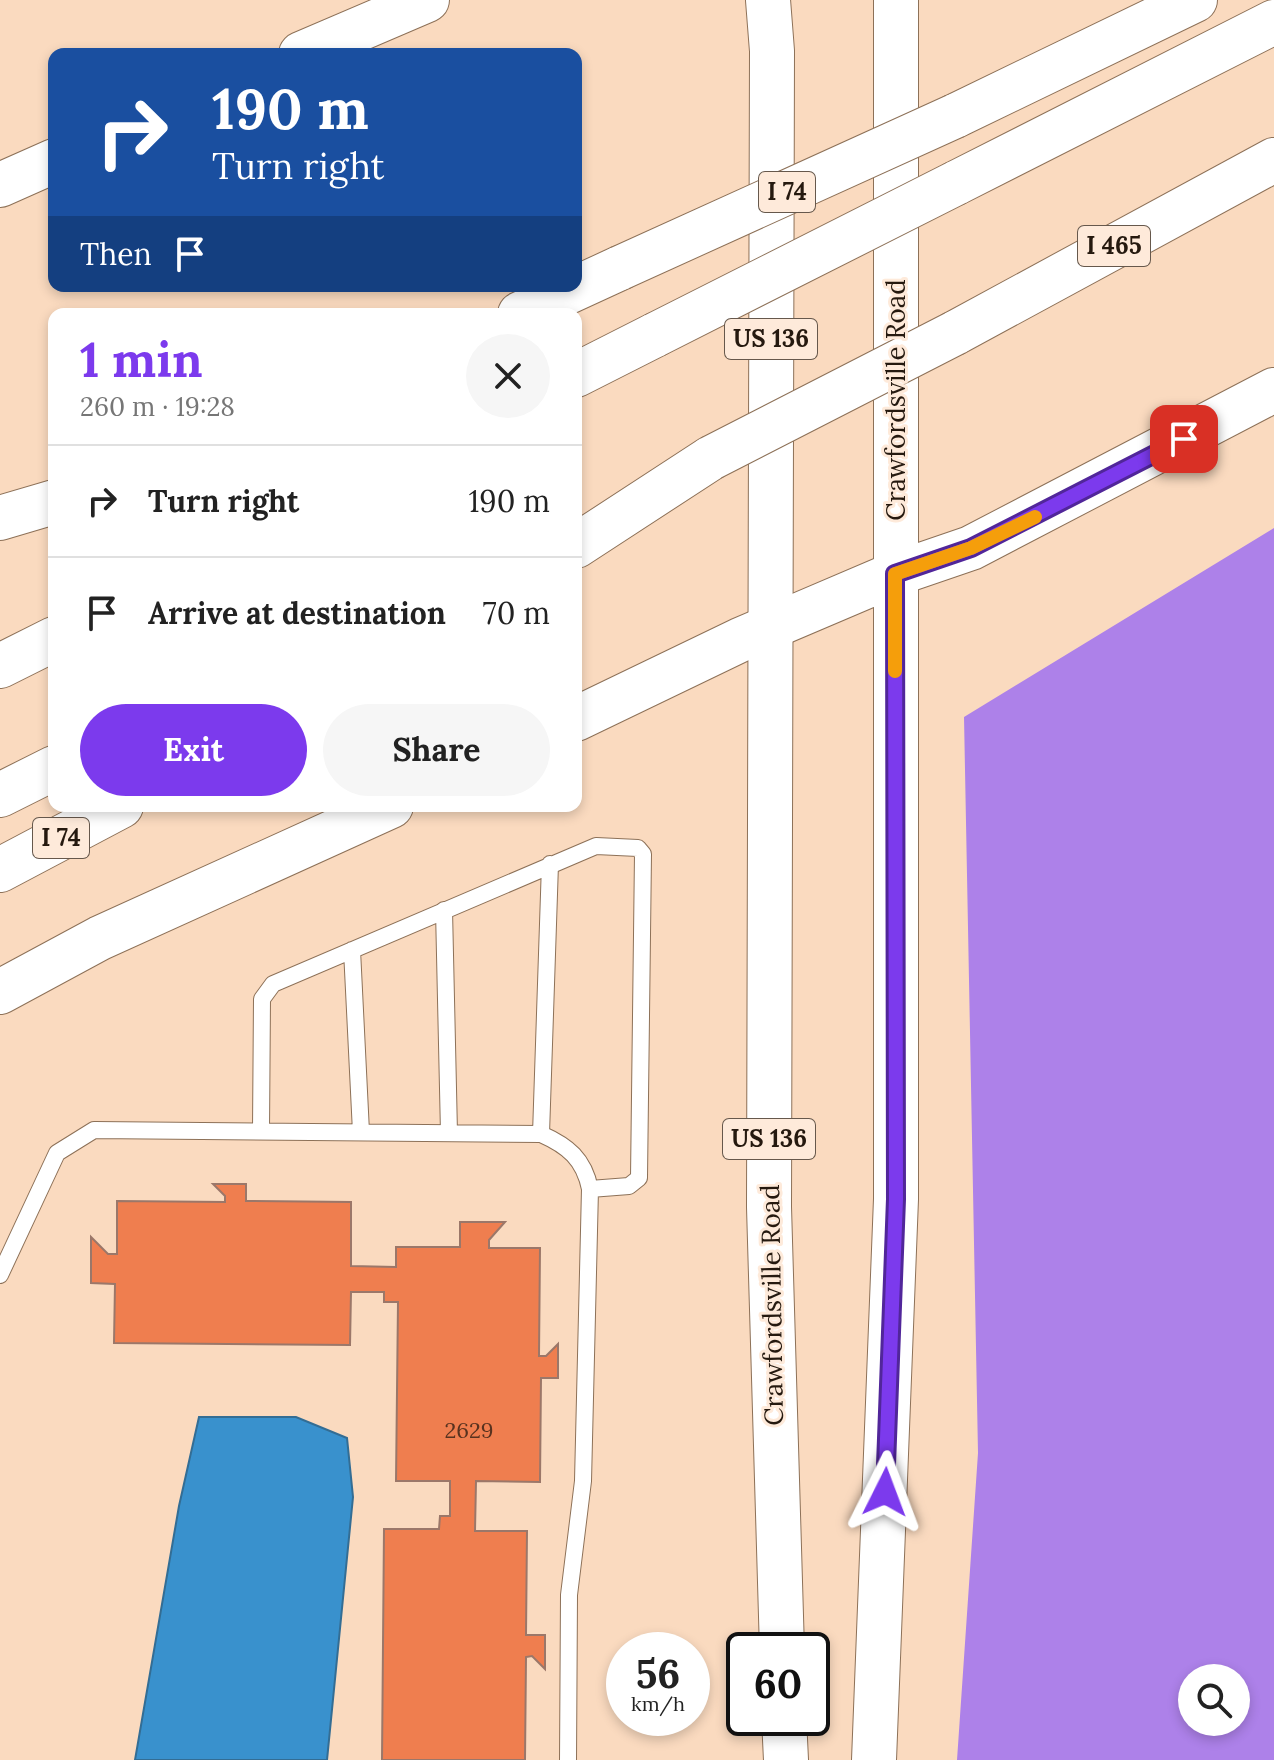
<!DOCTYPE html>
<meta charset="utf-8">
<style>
:root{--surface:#fff;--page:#f6f6f6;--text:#222;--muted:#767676;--line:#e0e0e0;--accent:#7c3aed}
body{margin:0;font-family:Lora,serif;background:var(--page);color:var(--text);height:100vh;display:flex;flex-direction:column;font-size:30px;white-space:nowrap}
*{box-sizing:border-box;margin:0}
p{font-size:26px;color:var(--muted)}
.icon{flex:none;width:44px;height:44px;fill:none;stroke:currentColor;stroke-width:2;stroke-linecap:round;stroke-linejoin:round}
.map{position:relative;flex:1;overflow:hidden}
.drawer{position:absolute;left:48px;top:308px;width:534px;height:504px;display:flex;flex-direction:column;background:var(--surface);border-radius:16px;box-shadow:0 4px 12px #0003}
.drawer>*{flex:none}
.banner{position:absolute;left:48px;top:48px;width:534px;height:244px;border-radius:16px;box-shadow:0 4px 12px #0003;background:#1a4fa0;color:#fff;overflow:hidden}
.controls{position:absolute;left:1178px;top:1664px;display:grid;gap:16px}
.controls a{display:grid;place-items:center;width:72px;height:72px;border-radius:50%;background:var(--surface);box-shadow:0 4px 12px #0003;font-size:40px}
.speed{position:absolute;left:606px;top:1632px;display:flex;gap:16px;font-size:40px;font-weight:700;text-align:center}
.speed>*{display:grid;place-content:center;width:104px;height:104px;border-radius:50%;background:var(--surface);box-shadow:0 4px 12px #0003;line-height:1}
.speed small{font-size:20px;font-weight:400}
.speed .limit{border:4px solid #111;border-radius:12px;background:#fff;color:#111}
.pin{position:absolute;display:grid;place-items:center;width:68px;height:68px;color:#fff;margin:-34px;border-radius:16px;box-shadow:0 4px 12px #0006}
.me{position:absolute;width:88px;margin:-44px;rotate:3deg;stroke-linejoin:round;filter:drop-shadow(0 0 6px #0008)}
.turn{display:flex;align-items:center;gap:28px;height:168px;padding:0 32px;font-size:36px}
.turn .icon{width:104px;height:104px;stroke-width:2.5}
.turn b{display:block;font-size:56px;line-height:68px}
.then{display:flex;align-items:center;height:76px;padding:0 32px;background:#0003;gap:16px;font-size:30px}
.round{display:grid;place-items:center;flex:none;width:84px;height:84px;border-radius:42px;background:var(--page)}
.summary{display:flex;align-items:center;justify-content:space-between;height:136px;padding:0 32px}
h1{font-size:48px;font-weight:700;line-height:60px;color:var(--accent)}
.action{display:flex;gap:16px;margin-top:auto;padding:16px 32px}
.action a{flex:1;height:92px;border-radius:48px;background:var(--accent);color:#fff;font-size:32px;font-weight:700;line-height:92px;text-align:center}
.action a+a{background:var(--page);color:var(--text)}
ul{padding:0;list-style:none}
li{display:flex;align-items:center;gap:24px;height:112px;padding:0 32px;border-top:2px solid var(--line)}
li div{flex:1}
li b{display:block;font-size:30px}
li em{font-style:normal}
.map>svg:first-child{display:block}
</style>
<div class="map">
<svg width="1274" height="1760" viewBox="0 0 1274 1760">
<rect width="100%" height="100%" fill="#fadabf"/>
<path fill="#ad81e9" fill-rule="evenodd" d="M1274,528V1760H957L978,1453L964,717ZM1192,1678H1236V1722H1192Z"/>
<path fill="#3991cd" stroke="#336d94" stroke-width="2" d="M199,1417H296L347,1438L353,1497L327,1760H135L179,1506Z"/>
<path fill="#ef7e4f" stroke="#9b7769" stroke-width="2" d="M213,1184H246V1201L351,1202V1266L396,1267V1247H460V1222H505L489,1240V1248H540L539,1356H546L558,1344V1378H541L540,1482L476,1481L475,1531H527L526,1635H545V1669L532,1656L526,1657L525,1760H382L384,1529H439L440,1516H450V1481H396L398,1302H384V1292H351L350,1345L114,1343L115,1284L91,1283V1237L108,1254H117V1201L225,1202V1196Z"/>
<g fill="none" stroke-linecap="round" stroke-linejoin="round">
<defs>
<path id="service" d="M444,910L449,1133
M352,950L361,1132
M261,1130L262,999L273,984L596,846L638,848L643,854L639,1178L629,1186L590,1189
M541,1134L550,864
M0,1275L57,1153L94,1130L541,1134C568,1146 584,1159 590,1189L583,1481L569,1595L568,1760"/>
<path id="primary" d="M768,0L772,51L769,1207L782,1650
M784,1718L786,1760
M874,1760L896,1199V0"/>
<path id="motorway" d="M301,54L427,0
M955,116L1195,0
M956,183L1274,22
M0,185L54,161
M520,314L620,268
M955,333L1274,160
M576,375L655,335
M0,518L54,502
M576,546L711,458
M0,666L54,639
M576,719L740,640L895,574L971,548L1274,390
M0,795L54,768
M0,870L121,806
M0,992L100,938L391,806"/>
</defs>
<use href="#service" stroke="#8d7158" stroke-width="18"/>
<use href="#primary" stroke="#8d7158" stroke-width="46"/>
<use href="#motorway" stroke="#8d7158" stroke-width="46"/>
<use href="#service" stroke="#fff" stroke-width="16"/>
<use href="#primary" stroke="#fff" stroke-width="44"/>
<use href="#motorway" stroke="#fff" stroke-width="44"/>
<defs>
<path id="motorway-bridge" d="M620,268L955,116
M655,335L956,183
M711,458L955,333"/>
</defs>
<use href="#motorway-bridge" stroke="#8d7158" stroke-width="46" stroke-linecap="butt"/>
<use href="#motorway-bridge" stroke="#fff" stroke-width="44"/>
</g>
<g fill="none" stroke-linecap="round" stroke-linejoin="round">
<defs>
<path id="route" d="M885,1492L896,1199L895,574L971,548L1184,439"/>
</defs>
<use href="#route" stroke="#51269a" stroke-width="20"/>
<use href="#route" stroke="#7c3aed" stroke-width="14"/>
<path stroke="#f59e0b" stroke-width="14" d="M895,671V574L971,548L1035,517"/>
</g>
<g text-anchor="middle" stroke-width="6" stroke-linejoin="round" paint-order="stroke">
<g font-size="22" fill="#58321f">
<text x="469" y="1438">2629</text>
</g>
<g fill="#feeada" stroke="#66584c" stroke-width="2">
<rect x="759" y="172" width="56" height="40" rx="6"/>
<rect x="1078" y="226" width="72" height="40" rx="6"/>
<rect x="725" y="319" width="92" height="40" rx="6"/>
<rect x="33" y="818" width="56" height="40" rx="6"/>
<rect x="723" y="1119" width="92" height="40" rx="6"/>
</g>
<g font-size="24" font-weight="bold" fill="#25190f">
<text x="787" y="200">I 74</text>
<text x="1114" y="254">I 465</text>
<text x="771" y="347">US 136</text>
<text x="61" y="846">I 74</text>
<text x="769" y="1147">US 136</text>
</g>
<g font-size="26" fill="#25190f" stroke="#feeada">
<text transform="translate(896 400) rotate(-90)" y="9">Crawfordsville Road</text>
<text transform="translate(772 1305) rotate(-91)" y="9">Crawfordsville Road</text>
</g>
</g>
</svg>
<div class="controls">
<a><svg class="icon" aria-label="search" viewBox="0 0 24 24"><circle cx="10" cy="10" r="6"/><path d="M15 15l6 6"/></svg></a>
</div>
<div class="speed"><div>56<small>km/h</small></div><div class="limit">60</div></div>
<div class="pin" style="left:1184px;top:439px;background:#d93025"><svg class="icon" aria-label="arrive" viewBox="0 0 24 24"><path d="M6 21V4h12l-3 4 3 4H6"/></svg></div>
<svg class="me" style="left:885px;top:1492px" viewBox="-20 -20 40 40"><path d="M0-17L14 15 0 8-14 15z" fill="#7c3aed" stroke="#fff" stroke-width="4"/></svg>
<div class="banner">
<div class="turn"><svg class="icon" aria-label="right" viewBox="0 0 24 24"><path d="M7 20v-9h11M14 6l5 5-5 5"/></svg><div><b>190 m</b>Turn right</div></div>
<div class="then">Then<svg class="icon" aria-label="arrive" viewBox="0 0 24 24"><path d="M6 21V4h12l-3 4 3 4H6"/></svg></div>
</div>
<section class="drawer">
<div class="summary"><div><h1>1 min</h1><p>260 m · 19:28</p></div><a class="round"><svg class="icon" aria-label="close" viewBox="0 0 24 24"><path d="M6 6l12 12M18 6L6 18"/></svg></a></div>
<ul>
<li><svg class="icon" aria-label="right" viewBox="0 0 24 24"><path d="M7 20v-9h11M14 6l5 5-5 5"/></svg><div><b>Turn right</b></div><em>190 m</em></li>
<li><svg class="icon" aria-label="arrive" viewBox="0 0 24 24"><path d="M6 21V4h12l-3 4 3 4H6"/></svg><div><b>Arrive at destination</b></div><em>70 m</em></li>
</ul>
<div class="action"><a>Exit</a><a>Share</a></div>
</section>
</div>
